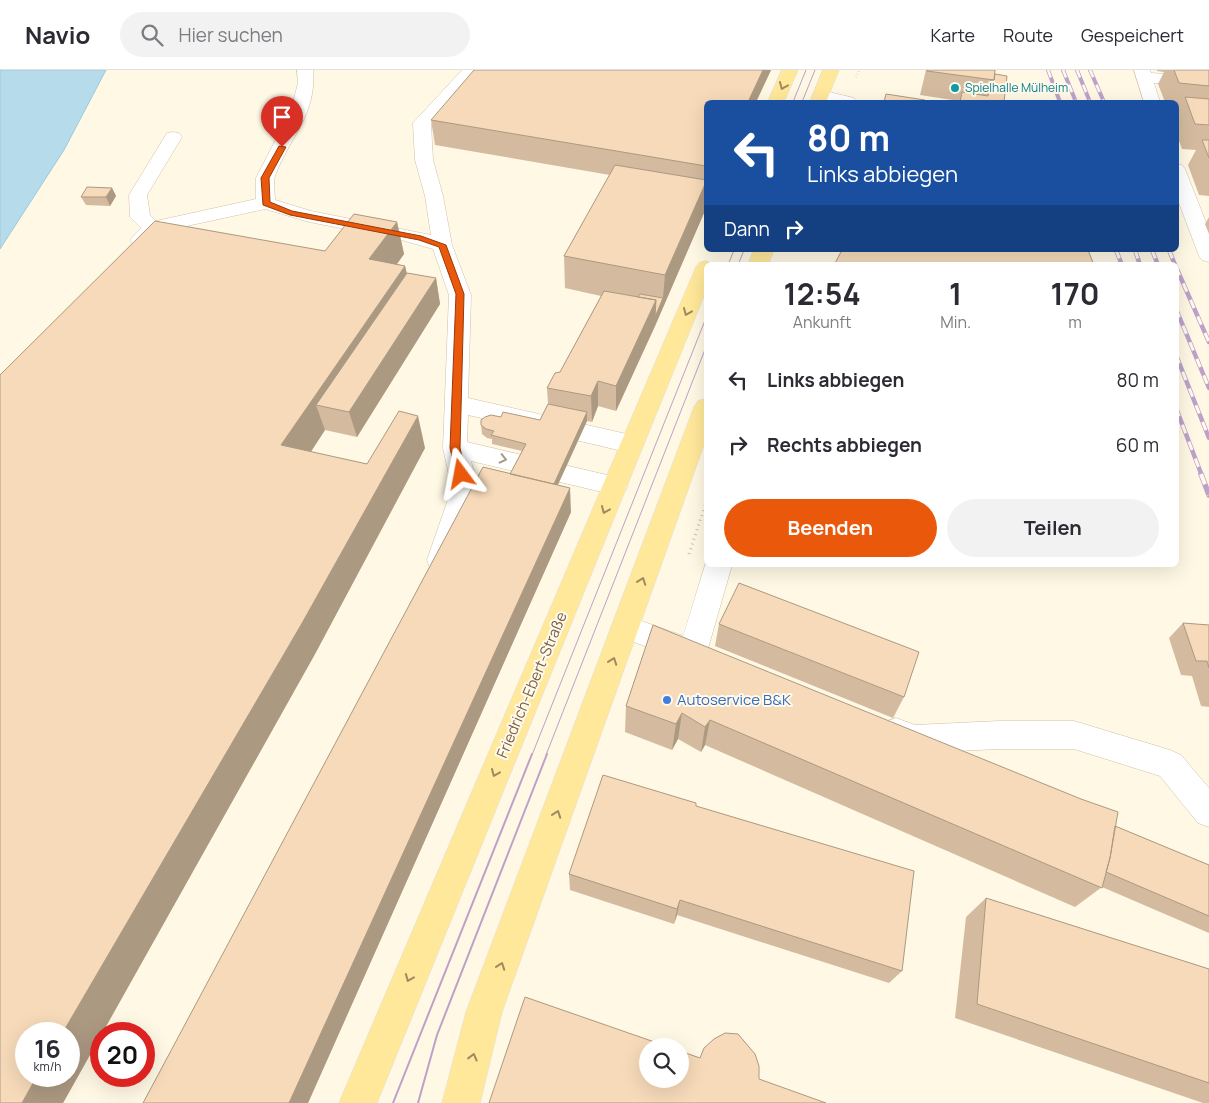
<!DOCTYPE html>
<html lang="de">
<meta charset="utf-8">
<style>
:root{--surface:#fff;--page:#f2f2f3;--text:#2b2b33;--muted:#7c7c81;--line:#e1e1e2;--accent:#ea580c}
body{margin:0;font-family:Manrope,sans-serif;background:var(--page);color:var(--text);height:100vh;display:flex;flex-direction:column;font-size:19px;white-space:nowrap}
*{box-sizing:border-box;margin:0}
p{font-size:16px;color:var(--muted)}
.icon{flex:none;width:28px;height:28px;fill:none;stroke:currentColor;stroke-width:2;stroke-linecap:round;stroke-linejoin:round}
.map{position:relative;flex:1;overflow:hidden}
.panel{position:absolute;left:704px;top:192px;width:475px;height:305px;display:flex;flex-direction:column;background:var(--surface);border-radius:8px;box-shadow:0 5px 20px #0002}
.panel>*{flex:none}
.hud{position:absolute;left:704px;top:30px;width:475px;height:152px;border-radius:8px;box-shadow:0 5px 20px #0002;background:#1a4fa0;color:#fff;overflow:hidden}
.tools{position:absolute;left:639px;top:968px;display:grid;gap:10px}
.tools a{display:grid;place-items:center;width:50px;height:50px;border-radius:50%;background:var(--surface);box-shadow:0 5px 20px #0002;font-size:25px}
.speed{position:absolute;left:15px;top:952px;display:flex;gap:10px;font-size:25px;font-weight:700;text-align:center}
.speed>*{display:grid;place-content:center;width:65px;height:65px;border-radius:50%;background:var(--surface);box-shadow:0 5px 20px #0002;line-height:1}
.speed small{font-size:12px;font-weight:400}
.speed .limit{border:8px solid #d22;background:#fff;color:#111}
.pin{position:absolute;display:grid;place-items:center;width:42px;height:42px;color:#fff;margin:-51px -21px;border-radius:50% 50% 50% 0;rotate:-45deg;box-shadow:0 0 5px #0007}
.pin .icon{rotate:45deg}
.me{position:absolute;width:55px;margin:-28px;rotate:347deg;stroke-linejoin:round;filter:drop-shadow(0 0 4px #0008)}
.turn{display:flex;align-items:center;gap:18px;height:105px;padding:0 20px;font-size:22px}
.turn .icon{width:65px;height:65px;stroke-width:2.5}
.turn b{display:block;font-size:35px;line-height:42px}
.then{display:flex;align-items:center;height:48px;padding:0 20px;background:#0003;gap:10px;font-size:19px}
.eta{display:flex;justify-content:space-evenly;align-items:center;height:85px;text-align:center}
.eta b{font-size:30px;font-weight:700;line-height:35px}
.primary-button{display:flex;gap:10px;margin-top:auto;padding:10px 20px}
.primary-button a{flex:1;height:58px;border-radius:30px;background:var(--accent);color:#fff;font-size:20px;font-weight:700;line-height:58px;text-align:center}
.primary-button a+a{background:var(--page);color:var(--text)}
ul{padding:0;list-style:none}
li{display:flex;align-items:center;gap:15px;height:65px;padding:0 20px}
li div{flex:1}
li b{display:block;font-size:19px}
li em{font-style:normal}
header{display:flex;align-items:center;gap:30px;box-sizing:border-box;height:70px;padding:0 25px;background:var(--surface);border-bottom:1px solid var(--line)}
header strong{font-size:24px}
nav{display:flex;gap:28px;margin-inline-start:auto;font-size:18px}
.search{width:350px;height:45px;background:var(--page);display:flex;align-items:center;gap:12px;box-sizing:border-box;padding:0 18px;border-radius:28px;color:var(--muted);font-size:19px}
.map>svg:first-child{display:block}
</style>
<header>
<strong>Navio</strong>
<div class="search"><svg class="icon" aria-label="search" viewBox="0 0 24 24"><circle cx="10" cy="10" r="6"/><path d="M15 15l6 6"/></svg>Hier suchen</div>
<nav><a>Karte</a><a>Route</a><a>Gespeichert</a></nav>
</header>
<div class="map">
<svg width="1209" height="1033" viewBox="0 0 1209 1033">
<rect width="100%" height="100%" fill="#fef8e4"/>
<path fill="#b6dbea" stroke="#9cc9dd" d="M0,0H106L64,80L0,179Z"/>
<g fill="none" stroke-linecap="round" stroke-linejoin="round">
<defs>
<path id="minor" d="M297,0H313C317,45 289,68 275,106C273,113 275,123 275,130L311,141L431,165L425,126L415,90L413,53L462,0H479L431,54L433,90L443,126L452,175L471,225L468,328L631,365L640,368L643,374L640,380L631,383L468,345L467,372L624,409L628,416L624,423L615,425L471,391L478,418L453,490L450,498L440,501L430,498L427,490L452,418L443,378L449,225L433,179L398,169L309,152L265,139L159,162C150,171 146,177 133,174L130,170L141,158L130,147L129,125L167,63L173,62L179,63L182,67L147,125L150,145L156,151L256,129V108L291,40L298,13Z
M1134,0H1150L1151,3L1209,7V17L1154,13L1160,32H1144Z
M821,20L854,28L856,32H830L815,29L813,25L815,21Z
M1176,94L1182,95L1185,99L1209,160V192L1202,190L1199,186L1176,125Z
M706,492V495H732L707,582L703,591L693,594L615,565L611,557L615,549L625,545L683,566Z
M896,648L915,655L999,651H1074L1170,680L1181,685L1209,718V757L1198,753L1160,706L1074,679H999L915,683L885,672L881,662L885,652Z"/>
<path id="major" d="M782,0H798L784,32H768Z
M823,0H839L826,32H810Z
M754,180H774L768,195H748Z
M706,191L715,195H706V221L377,1033H339L696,197L699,193Z
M706,329V369L502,942L480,1033H442L466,942L694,337L698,331Z"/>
</defs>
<use href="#minor" stroke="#d1c0a9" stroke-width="1"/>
<use href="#major" stroke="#e2dcd7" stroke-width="1"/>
<path stroke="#dbbe9c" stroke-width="2" stroke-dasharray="0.5 2.5" stroke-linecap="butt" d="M856,7L859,0"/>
<path stroke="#dbbe9c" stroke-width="3" stroke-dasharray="1 4" stroke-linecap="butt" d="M689,484L706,433"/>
<use href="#minor" fill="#fff" fill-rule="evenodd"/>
<use href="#major" fill="#ffe89a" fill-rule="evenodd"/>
<path stroke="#bda1c9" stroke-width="1" d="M793,32L806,0
M802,32L815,0
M728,195L734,180
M738,195L744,180
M532,685L706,248
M546,685L706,277"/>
<path stroke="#bda1c9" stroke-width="2" d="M393,1033L532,684
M418,1033L437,965L547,684"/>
<defs>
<path id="rail-far2" d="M1048,0L1060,32
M1063,0L1076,32
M1077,0L1090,32
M1090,0L1104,32"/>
<path id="rail-far1" d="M1116,180L1122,195
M1135,180L1140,195
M1152,180L1158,195
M1169,180L1175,195
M1176,197L1209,272
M1176,239L1209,318
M1176,285L1209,368
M1176,338L1202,406"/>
<path id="rail" d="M1201,404L1209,425"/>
</defs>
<use href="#rail-far2" stroke="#bda1c9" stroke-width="4"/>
<use href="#rail-far1" stroke="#bda1c9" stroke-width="4.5"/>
<use href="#rail" stroke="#bda1c9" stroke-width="5.5"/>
<use href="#rail-far2" stroke="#fffaec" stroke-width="2.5" stroke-dasharray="8" stroke-linecap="butt"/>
<use href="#rail-far1" stroke="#fffaec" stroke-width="3" stroke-dasharray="9" stroke-linecap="butt"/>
<use href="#rail" stroke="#fffaec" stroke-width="4" stroke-dasharray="11" stroke-linecap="butt"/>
</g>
<path fill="#d4bb9f" d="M771,0L756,32H706V122L704,143L655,256L616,341L598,336L592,352L587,351L558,415L571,442L308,1033H143L510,404L522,381L492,374V369L487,368L482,364L481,355L501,347L540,350L548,334L547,318L560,302L601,226L565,218L564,186L610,105L435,75L431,50Z
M926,0H995V4L1004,32H959V31L920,25Z
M1157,0H1209V126L1199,125L1188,95L1196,80L1182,79L1176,63V44L1179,39H1176V32H1165L1158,14L1164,2L1157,1Z
M112,118L116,126L110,136L86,135L81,127Z
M1209,147V164L1205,154Z
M397,152L404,184L397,194L405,196L407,203L436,208L440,234L357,367L325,360L311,382L367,394L425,378L315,584L63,1033H0L325,181Z
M1183,553L1209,555V637L1201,636L1192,606L1181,605L1169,568Z
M719,554L904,627L893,648L715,576Z
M653,555L1115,756L1209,795V863L1102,817L1075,837L705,675L701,682L678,669L672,680L625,662L626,636Z
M696,736L902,901L889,913L677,845L674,854L570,820L569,804Z
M986,828L1209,899V1033H1203L955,948L966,847Z"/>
<path fill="#ac9982" d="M763,0H771L756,32H748Z
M706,112L704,143L655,256L616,341V316L656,230L663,228L665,205Z
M112,118L116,126L110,136L106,127Z
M397,152L404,184L377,222L369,189Z
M405,196L412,228L316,335L325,360L294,407L281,375Z
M436,208L440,234L357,367L349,342Z
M598,311V336L592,352L591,326Z
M587,342V351L548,436L547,427Z
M418,346L425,378L315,584L63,1033H22L37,1006H69V964H62Z
M570,418L571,442L308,1033H289Z
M682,643L678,669L672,680L676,654Z
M710,650L705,675L701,682L705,657Z
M680,830L677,845L674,854L677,839Z"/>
<path fill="#f6dab9" stroke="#ac9982" d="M474,0H763L748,32H706V96L431,50Z
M927,0H995L994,10L927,1Z
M1174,0H1209V16L1179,13Z
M995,4L1007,6L1004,32H960L962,22L988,26L991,10H994Z
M886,24L925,30L924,32H884Z
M1185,27L1209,29V55L1195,54Z
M1202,70H1209V88Z
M615,95L706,110V112L665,205L564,186Z
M87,117L112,118L106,127H81Z
M354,144L397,152L369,189L405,196L281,375L367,394L399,341L418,346L301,555L62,964H26V1006H37L22,1033H0V305L155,151L325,181Z
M842,180H1088L1094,195H834Z
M407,203L436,208L349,342L316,335Z
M604,221L656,230L616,316L598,311L591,326L547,318L555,303L560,302Z
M640,224L663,228L655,247L656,230L638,227Z
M548,334L587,342L554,414L510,404L526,374L491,365L494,361L486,359L481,355V350L485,347L491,345L501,347L503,342L540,350Z
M483,397L570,418L289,1033H143Z
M739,513L919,582L904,627L719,554Z
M1183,553L1209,555V598L1207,591H1196Z
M653,555L1081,729L1118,742L1110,788L1102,818L710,650L705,657L682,643L676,654L626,636Z
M603,705L696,733V736L914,801L902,901L680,830L677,839L569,804Z
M1115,756L1209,795V846L1106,802L1110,788Z
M986,828L1209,899V1013L977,934Z
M525,927L666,976H648V1009H680V981L700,988L704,978L714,969L725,963L738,964L755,984L759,996V1009L826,1033H489Z"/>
<defs><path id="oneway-chevron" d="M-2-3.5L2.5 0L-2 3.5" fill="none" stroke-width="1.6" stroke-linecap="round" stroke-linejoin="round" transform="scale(1.25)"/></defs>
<g stroke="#a18960">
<use href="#oneway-chevron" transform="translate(783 16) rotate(113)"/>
<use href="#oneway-chevron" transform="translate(687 242) rotate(113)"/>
<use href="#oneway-chevron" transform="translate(605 440) rotate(113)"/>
<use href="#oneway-chevron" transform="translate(642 511) rotate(-70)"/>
<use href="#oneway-chevron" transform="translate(613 591) rotate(-70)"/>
<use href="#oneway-chevron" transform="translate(495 703) rotate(113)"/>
<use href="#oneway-chevron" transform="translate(557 744) rotate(-70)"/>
<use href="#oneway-chevron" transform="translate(501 896) rotate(-70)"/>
<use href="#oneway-chevron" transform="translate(409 908) rotate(112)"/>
<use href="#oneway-chevron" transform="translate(473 987) rotate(-76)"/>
</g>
<use stroke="#a89887" href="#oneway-chevron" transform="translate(503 389) rotate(13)"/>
<path fill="#ea580c" stroke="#983908" d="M279,76L286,77L269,108L270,132L292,141L421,166L446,175L464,224L460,378L466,404L465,407L461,408L456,404L450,378L456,224L439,177L419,170L290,145L263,135L261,108Z"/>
<circle fill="#0f9aa8" stroke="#fffaec" stroke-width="2" cx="955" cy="18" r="5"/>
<circle fill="#3f7fe0" stroke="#fffaec" stroke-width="2" cx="667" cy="630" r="5"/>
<g text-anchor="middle" stroke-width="4" stroke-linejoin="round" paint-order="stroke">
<g font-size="12" fill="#0d838f" stroke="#fffaec" text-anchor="start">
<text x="965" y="22">Spielhalle Mülheim</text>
</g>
<g font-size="15" fill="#796047" stroke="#fffaec">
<text transform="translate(532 615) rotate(-67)" y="5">Friedrich-Ebert-Straße</text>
</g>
<g font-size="15" fill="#366cbe" stroke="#fffaec" text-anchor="start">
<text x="677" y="635">Autoservice B&amp;K</text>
</g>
</g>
</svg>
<div class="tools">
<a><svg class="icon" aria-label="search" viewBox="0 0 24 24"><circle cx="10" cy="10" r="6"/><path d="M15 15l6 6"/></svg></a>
</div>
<div class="speed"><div>16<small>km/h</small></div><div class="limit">20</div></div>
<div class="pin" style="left:282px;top:77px;background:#d93025"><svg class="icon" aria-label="arrive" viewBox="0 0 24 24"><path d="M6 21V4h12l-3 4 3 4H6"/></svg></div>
<svg class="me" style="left:461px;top:404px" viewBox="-20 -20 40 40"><path d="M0-17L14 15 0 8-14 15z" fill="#ea580c" stroke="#fff" stroke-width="4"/></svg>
<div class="hud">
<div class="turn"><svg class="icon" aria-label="left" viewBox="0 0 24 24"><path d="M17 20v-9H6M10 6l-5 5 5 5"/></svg><div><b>80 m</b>Links abbiegen</div></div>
<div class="then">Dann<svg class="icon" aria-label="right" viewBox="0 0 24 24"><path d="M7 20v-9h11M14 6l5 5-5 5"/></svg></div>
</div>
<section class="panel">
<div class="eta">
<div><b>12:54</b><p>Ankunft</p></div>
<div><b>1</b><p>Min.</p></div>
<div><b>170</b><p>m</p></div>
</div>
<ul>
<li><svg class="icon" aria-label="left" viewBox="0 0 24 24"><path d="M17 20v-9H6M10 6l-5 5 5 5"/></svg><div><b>Links abbiegen</b></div><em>80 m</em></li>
<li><svg class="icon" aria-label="right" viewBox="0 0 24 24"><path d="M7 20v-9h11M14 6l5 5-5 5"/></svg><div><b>Rechts abbiegen</b></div><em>60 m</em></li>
</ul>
<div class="primary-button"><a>Beenden</a><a>Teilen</a></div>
</section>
</div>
